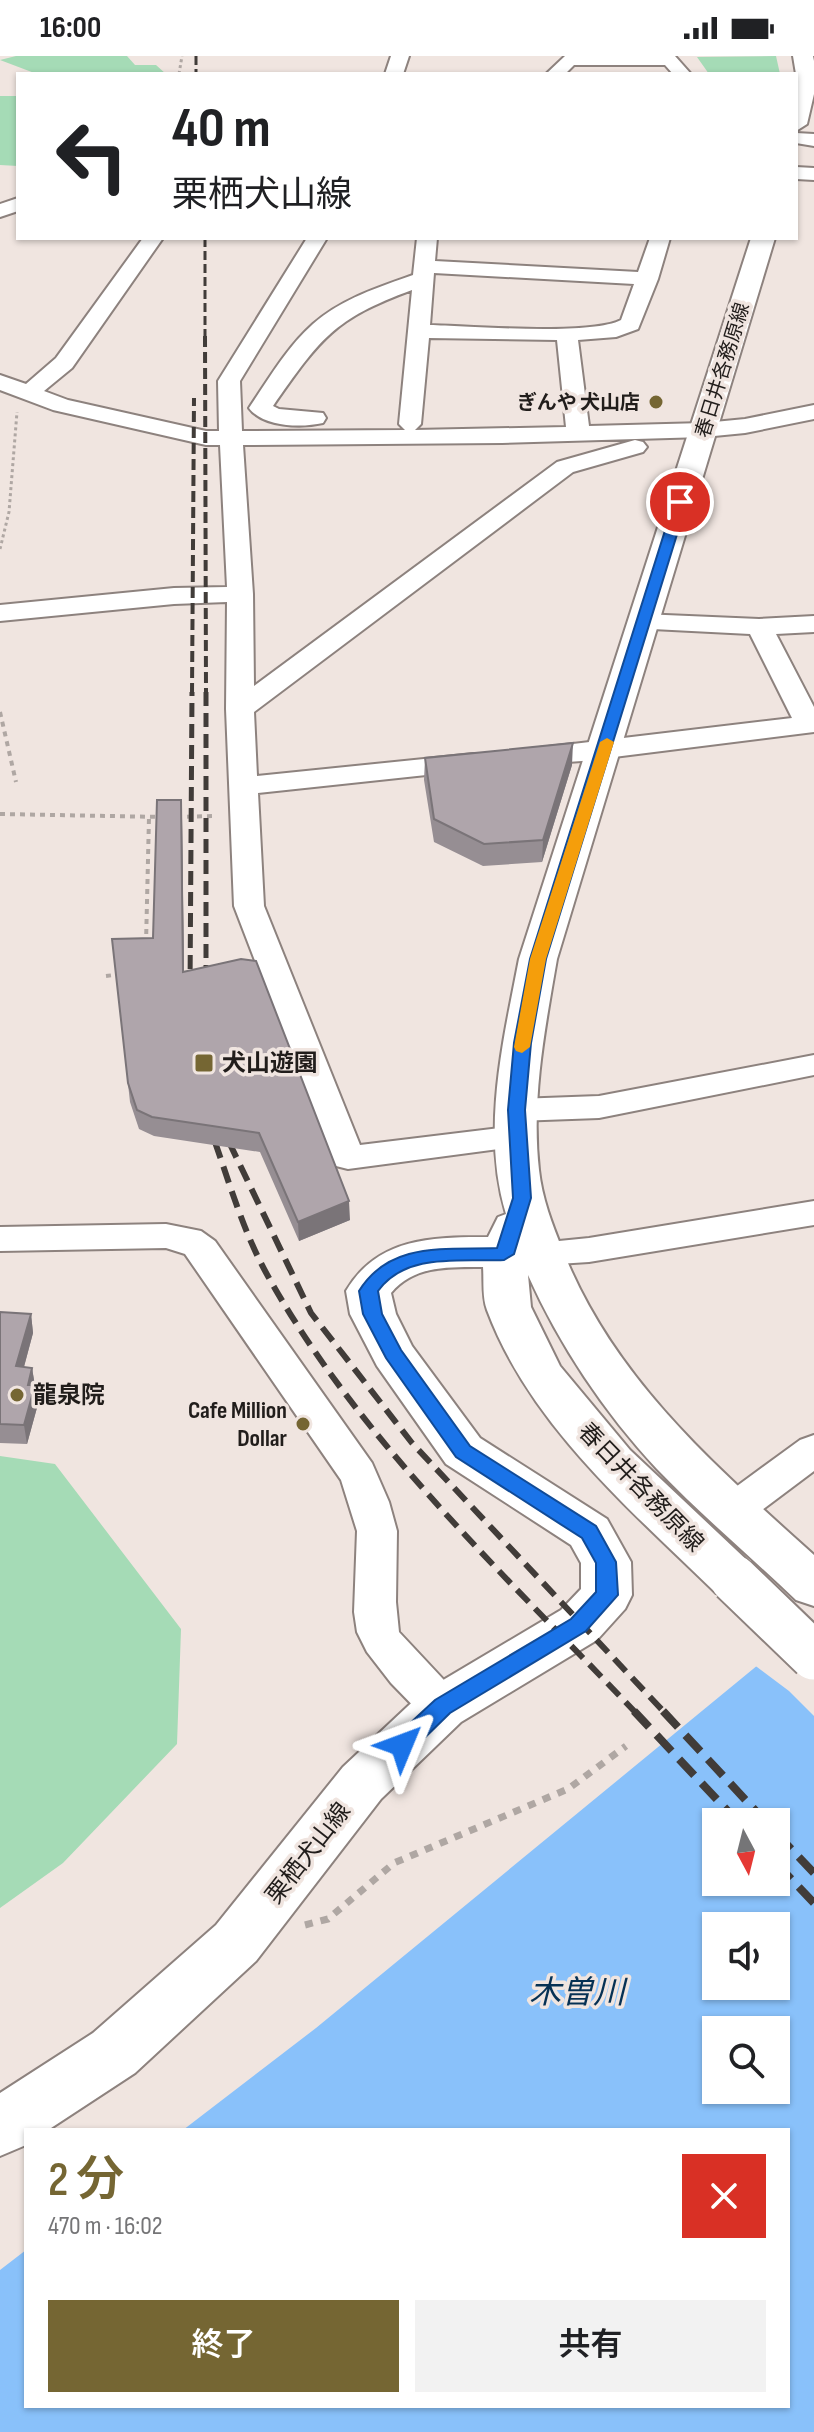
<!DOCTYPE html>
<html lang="ja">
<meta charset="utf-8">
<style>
:root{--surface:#fff;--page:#f2f2f2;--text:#202124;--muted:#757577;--accent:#756633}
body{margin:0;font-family:"Sofia Sans Condensed","Noto Sans JP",sans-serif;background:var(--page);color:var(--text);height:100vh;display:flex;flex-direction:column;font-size:30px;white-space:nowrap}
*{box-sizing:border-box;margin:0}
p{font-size:26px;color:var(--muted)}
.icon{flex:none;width:44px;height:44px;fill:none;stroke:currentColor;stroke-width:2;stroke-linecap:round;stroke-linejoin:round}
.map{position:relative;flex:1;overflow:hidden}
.sheet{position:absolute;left:24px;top:2072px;width:766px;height:280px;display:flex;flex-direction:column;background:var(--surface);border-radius:0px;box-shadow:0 2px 6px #0004}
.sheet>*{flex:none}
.guide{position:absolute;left:16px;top:16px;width:782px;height:168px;border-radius:0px;box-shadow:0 2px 6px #0004;background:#fff;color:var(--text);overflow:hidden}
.needle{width:52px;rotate:173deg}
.fabs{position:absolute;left:702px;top:1752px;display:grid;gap:16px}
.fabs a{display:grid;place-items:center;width:88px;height:88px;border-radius:0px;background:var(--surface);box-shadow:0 2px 6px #0004;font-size:40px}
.pin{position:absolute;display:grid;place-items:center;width:68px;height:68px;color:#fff;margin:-34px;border:4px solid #fff;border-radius:50%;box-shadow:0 2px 8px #0007}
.me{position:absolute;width:88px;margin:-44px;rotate:46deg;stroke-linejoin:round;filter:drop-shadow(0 0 6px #0008)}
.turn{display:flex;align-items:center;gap:28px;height:168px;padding:0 24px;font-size:36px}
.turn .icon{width:104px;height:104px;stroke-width:2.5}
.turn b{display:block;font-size:56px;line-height:68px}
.round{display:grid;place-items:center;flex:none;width:84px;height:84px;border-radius:0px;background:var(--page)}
.overview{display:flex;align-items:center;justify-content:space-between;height:136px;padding:0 24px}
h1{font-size:48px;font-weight:600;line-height:60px;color:var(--accent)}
.cta{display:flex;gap:16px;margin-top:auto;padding:16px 24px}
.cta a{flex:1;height:92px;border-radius:0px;background:var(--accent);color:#fff;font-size:32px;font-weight:600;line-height:92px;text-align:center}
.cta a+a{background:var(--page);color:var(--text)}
.status{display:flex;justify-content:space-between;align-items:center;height:56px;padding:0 40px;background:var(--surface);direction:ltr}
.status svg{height:22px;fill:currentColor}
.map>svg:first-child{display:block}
</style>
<div class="status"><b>16:00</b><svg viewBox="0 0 49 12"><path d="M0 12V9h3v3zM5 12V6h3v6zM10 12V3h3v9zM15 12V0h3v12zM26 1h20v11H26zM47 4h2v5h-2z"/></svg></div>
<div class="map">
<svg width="814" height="2376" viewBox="0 0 814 2376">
<rect width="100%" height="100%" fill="#f0e5e0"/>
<path fill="#a5dbb6" d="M16,0H127L135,9H156L166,18H37L0,4Z
M776,0L780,18H709L697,1Z
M0,40H18V110L0,109Z
M0,1400L55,1408L181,1573L177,1688L63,1807L0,1852Z"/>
<path fill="#89c1fa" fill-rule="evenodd" d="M814,1563V2376H0V2214L26,2194V2350H788V2074H183L316,1972ZM716,1766H776V1826H716ZM716,1870H776V1930H716ZM716,1974H776V2034H716Z"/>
<path fill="#f0e5e0" d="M814,1559V1660L789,1635L753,1608Z"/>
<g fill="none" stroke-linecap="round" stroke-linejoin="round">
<defs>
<path id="minor" d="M391,0H409L403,18H385Z
M565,0H675L691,18H673L665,9H574L565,18H546Z
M796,77L814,78V90L796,87Z
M796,111L814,112V124L796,123Z
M18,142V155L0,161V148Z
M143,182H163L72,312L44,335L68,344L206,375H219L218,325L307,182H327L240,325L242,375L405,374L399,368L412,234C333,263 320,283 273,350L279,353L323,357L326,362L323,367C301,372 263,371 249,352C268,324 287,291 313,268C341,243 379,231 413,219L417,182H437L435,205L638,216L650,182H670L658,223L638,273L616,281L578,284L589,370L704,367L745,363L814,349V363L745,377L704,381L502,387L243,389L253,538L254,630L557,406L635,384L643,386L647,391L643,396L573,416L254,656L257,720L473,698L483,700L487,706L483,712L473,714L258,737L264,850L360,1089L517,1070L529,1073L534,1081L529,1089L348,1113L336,1110L331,1102L234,850L226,653L227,546L174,548L0,565V549L174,532L227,531L220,389H206L53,354L0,334V319L26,328L56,302ZM434,217L634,228L621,264C590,280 470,270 430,269ZM429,282L557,284L566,371L415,374L421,368Z
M642,558L759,563L814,560V576L776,578L814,651V676L582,705L524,709L514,707L510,701L514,695L792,662L750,578L633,572L629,566L633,560Z
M814,999V1019L599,1062L517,1065L505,1062L500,1054L505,1046L517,1043L599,1040Z
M814,1145V1169L589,1206L542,1209L529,1206L524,1197L529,1188L589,1182Z
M166,1168L201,1175L215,1185L372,1407L389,1446L397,1475L396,1546L399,1576L457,1638L464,1651L457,1664L442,1669L427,1664L391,1627L367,1596L357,1576L354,1556L357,1475L341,1424L185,1198L166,1192L0,1195V1171Z
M814,1379V1415L746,1466L732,1470L718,1466L712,1455L718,1444L800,1384Z"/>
<path id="major" d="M793,0H813L814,5V38L807,68L796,75V18Z
M751,182H775L557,903C545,972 531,1043 539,1114C542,1142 552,1168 563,1195C613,1322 714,1409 814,1499V1550L796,1544C750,1500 701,1459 657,1413C604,1356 560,1290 528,1219L531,1251L560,1310L630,1394L752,1509L759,1523L752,1537L734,1543L716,1537C630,1453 530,1369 487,1254C482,1241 484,1224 483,1211C450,1211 414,1209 391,1237L396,1258L412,1290L480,1382L607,1463L631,1506L632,1539L625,1553L597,1584L461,1666L381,1743L256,1905L135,2017L48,2074H26V2089L0,2100V2037L93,1977L216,1869L343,1711L423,1636L561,1554L581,1533V1507L571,1489L446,1408L377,1310L350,1258L346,1235C377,1182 431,1181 488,1181L498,1161L506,1158C481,1075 503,986 519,903Z"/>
</defs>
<use href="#minor" stroke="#8d827e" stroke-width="4"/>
<use href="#major" stroke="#8d827e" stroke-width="4"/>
<path stroke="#afa7a3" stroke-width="3" stroke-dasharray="3 3" stroke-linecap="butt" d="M179,18L182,0
M0,493L9,456L17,356"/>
<path stroke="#afa7a3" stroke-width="4" stroke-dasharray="5 5" stroke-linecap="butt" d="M0,656L16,726
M0,758L163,761
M177,761L215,760
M146,888L149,761
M106,920L122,918"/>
<path stroke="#afa7a3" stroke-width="7" stroke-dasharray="8 8" stroke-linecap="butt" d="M305,1869L328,1863L394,1807L568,1733L626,1690"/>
<use href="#minor" fill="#fff" fill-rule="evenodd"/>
<use href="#major" fill="#fff" fill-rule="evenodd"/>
<path stroke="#413c39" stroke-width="3" stroke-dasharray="9 4" stroke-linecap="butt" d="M196,0V18
M205,182V282"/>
<path stroke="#413c39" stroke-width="4" stroke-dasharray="11 5" stroke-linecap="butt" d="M205,280L206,638
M192,638L194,342"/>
<path stroke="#413c39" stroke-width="5" stroke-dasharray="14 7" stroke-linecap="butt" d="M206,636V934
M190,934L192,636
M209,1068L216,1088
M226,1072L230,1088"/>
<path stroke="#413c39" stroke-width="6" stroke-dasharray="17 9" stroke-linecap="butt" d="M215,1086C231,1132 245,1180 269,1222C360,1385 508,1522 636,1657
M229,1086L311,1257L412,1387L665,1657"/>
<path stroke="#413c39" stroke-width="8" stroke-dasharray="22 11" stroke-linecap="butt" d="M634,1655L738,1766
M663,1655L766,1766
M776,1777L814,1817
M776,1807L814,1847"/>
<defs>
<path id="major-bridge" d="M734,1523L814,1600"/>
</defs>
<use href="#major-bridge" stroke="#8d827e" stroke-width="51" stroke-linecap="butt"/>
<use href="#major-bridge" stroke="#fff" stroke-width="47"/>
</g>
<path fill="#968e93" d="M425,702L572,709L542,806L483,810L434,786L424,724Z
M182,762L184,915L350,1164L299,1185L260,1096L154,1080L139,1073L130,1046L112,883L153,882Z
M0,1256L31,1258L33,1277L24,1311L32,1312L38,1348L27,1388L0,1387Z"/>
<path fill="#7a7478" d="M573,687L572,709L542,806L543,784Z
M181,744L182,762L184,934L183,916Z
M349,1145L350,1164L299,1185L298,1166Z
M31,1258L33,1277L19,1329L16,1310Z
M32,1312L38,1348L27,1388L24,1369L28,1329Z"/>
<path fill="#afa5ab" stroke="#7a7478" stroke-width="2" d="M573,687L543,784L484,788L434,763L425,702Z
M157,744H181L183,916L241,903L256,905L349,1145L298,1166L259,1077L152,1061L137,1054L128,1027L112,883L153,882Z
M0,1256L31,1258L16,1310L32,1312L28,1329H35L24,1369L0,1368Z"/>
<path fill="#1a73e8" stroke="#114b97" stroke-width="2" d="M680,442L687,446L546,903L531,987L525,1054L531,1142L514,1198L504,1204C461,1206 406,1196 378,1235L382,1258L401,1294L470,1390L596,1470L616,1506L618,1539L586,1575L450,1657L410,1696L402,1698L394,1696L391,1689L394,1682L435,1644L571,1563L596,1536V1507L582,1482L456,1401L386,1302L363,1258L359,1235C390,1185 445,1194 497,1192L513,1142L508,1054L514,987L530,903L674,446Z"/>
<path fill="#f59e0b" d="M607,682L614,686L546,903L530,991L522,997L516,995L514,991L530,903L600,686Z"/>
<g fill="#756633" stroke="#f0e5e0" stroke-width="3">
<circle cx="656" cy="346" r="8"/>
<rect x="194" y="997" width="20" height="20" rx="4"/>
<circle cx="17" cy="1339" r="8"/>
<circle cx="303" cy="1368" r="8"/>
</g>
<g text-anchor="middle" stroke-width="7" stroke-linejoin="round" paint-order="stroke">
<g font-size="20" fill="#211d1b" stroke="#f0e5e0">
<text transform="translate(722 314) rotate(-73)" y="7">春日井各務原線</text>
</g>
<g font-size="20" font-weight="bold" fill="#211d1b" stroke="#f0e5e0" text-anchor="end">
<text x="640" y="353">ぎんや 犬山店</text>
</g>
<g font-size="24" font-weight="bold" fill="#211d1b" stroke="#f0e5e0" text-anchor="start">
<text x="222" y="1015">犬山遊園</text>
<text x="33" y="1347">龍泉院</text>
<text x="287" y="1362" text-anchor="end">Cafe Million<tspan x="287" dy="28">Dollar</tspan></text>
</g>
<g font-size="24" fill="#211d1b" stroke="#f0e5e0">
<text transform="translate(641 1431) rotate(46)" y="8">春日井各務原線</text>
<text transform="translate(308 1797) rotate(-52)" y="8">栗栖犬山線</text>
</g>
<g font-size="32" font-style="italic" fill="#063154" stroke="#f0e5e0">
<text x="577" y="1947">木曽川</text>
</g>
</g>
</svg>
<div class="fabs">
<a><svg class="needle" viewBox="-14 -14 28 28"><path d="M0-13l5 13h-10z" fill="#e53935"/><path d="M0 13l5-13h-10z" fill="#757577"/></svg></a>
<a><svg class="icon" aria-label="sound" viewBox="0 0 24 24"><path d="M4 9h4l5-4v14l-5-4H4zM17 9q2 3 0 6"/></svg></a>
<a><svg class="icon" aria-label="search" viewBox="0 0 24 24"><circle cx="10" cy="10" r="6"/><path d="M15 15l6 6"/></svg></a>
</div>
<div class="pin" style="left:680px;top:446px;background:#d93025"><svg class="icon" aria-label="arrive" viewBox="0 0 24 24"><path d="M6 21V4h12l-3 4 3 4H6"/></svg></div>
<svg class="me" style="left:402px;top:1689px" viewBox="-20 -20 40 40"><path d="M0-17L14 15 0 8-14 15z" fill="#1a73e8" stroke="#fff" stroke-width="4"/></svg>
<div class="guide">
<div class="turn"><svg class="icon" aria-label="left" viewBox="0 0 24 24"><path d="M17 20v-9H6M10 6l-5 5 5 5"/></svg><div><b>40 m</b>栗栖犬山線</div></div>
</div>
<section class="sheet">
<div class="overview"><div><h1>2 分</h1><p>470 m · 16:02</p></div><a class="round" style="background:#d93025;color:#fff"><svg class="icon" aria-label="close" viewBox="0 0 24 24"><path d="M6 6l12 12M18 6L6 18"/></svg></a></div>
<div class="cta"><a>終了</a><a>共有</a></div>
</section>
</div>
